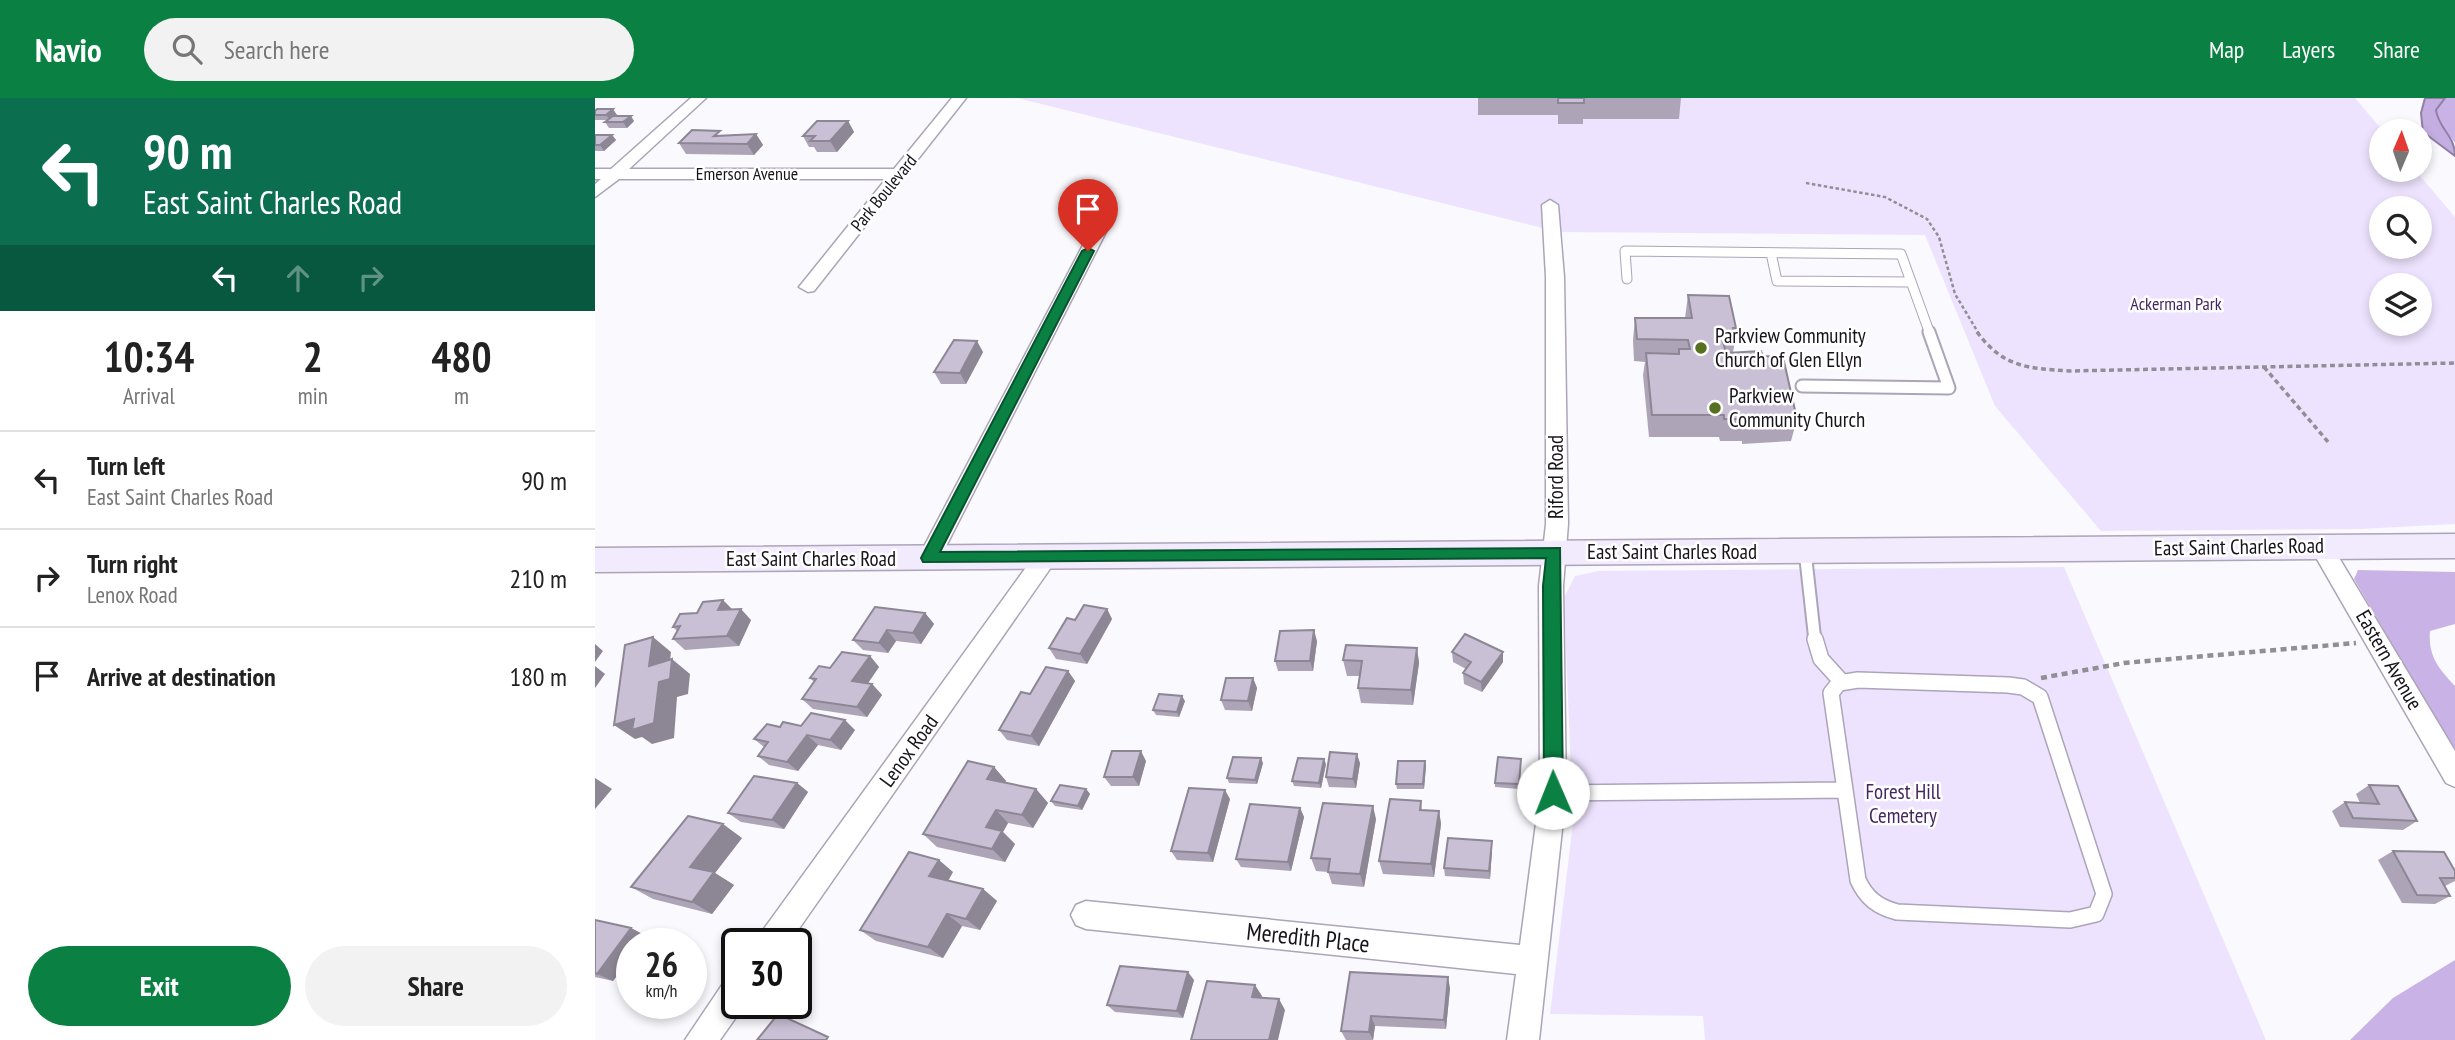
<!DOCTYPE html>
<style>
:root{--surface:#fff;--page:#f2f2f2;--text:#222;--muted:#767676;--line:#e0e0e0;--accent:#0b8043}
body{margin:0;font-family:"PT Sans Narrow",sans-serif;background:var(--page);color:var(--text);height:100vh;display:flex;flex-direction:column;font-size:26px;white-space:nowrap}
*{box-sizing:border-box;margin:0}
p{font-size:23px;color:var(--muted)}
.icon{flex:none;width:38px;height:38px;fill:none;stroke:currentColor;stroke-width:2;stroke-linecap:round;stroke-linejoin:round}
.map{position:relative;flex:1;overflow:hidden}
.sheet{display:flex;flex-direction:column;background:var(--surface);width:595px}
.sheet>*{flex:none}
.guide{background:#0b6e4f;color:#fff;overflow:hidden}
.needle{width:46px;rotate:2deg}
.tools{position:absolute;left:1774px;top:21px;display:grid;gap:14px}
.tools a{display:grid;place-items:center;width:63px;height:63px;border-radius:50%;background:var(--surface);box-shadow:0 4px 10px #0003;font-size:35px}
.speed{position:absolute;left:21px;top:830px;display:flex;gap:14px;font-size:35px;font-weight:700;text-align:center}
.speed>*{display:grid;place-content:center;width:91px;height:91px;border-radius:50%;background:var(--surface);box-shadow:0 4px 10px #0003;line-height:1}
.speed small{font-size:18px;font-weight:400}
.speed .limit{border:4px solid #111;border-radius:10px;background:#fff;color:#111}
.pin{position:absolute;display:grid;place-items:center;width:60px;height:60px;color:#fff;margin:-72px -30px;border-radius:50% 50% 50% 0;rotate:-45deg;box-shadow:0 0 7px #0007}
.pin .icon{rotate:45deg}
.me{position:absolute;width:77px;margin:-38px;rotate:359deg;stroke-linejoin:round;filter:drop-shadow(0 0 5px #0008)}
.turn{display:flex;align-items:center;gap:24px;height:147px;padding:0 28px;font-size:32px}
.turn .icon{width:91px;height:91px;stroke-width:2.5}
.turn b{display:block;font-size:49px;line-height:60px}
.lanes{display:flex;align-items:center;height:66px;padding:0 28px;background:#0003;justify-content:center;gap:35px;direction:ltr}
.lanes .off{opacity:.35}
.eta{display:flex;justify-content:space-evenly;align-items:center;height:119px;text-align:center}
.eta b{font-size:42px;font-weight:700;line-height:49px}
.button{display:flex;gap:14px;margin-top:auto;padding:14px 28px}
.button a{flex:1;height:80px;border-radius:42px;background:var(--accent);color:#fff;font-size:28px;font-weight:700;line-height:80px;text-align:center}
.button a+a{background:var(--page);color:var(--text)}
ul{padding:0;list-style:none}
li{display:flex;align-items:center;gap:21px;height:98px;padding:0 28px;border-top:2px solid var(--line)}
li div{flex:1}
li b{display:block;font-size:26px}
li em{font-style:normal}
header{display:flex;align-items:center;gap:42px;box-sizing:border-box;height:98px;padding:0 35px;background:var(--accent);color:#fff}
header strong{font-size:33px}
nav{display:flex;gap:38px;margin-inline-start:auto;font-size:24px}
.search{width:490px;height:63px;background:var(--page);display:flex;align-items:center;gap:18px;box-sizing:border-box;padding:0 24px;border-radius:38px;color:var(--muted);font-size:26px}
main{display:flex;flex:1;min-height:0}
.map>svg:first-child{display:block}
</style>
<header>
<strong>Navio</strong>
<div class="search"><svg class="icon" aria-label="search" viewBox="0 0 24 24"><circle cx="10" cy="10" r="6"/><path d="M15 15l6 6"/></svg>Search here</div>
<nav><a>Map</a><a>Layers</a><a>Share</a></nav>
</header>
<main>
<section class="sheet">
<div class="guide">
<div class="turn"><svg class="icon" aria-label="left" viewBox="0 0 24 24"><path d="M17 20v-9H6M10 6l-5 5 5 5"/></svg><div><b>90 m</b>East Saint Charles Road</div></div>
<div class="lanes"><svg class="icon" aria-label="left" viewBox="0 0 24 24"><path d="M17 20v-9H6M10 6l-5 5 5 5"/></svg><svg class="icon off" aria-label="ahead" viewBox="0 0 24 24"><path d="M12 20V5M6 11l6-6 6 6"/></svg><svg class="icon off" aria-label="right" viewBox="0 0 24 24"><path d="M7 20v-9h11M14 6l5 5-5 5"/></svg></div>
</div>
<div class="eta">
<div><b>10:34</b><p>Arrival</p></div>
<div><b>2</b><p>min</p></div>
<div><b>480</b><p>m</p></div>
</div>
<ul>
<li><svg class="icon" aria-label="left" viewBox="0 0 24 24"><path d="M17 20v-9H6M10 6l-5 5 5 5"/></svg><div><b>Turn left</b><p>East Saint Charles Road</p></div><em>90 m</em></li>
<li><svg class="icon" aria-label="right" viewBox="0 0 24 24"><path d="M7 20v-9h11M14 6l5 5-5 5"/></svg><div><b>Turn right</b><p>Lenox Road</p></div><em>210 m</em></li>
<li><svg class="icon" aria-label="arrive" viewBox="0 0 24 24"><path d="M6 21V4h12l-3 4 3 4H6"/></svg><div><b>Arrive at destination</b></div><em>180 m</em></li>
</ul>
<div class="button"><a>Exit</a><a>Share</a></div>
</section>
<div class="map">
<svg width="1860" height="942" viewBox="0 0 1860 942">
<rect width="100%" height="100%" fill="#faf9fd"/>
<path fill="#eee3fe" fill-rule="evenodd" d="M422,0H1760L1788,33L1787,72H1820L1860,119V426L1765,431L1506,433L1400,308L1330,137L964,134ZM1787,110H1825V149H1787ZM1787,187H1825V226H1787Z
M1469,469L1671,942H1110L1108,918L955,916L978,725L969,500L980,478L1003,473Z"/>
<path fill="#c9b3e6" d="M1850,0H1860V45L1842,20L1841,12Z
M1763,472L1860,474V526L1835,533C1833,558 1843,570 1860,588V654L1759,481Z
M1860,862V942H1755L1798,900Z"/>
<path fill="#c4ade0" stroke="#907fa5" stroke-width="2" d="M1830,0H1850L1841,12C1843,30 1860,37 1860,58L1828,34L1826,15Z"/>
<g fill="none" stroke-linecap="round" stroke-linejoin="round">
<defs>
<path id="service-far2" d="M1176,155L1182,183L1316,184
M1032,181L1030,153L1306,156L1335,236"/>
<path id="service-far1" d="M1207,288L1354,290L1334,234
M1210,453L1220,543"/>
<path id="service" d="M1220,541L1226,561L1246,583
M1263,582L1413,587L1428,589L1445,599L1509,796L1501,816L1475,822L1302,814C1283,809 1271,800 1263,782L1236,595L1244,585Z
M958,695L1248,692"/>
<path id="minor" d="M96,0H111L34,71H299L357,0H371L219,193L213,194L204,189L291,81H24L0,99V86L6,81H0V71H16Z
M955,102L963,107L969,179L973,426L968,488L971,695L944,942H912L921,876L491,831L481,827L476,817L481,807L491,803L925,847L945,695L944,488L951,426V179L947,107Z
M505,125L513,130L345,460L342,466L334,469L326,466L323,460L497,130Z
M1726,440L1734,443L1860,653V689L1851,685L1715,449L1718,443Z
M451,450L459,453L462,459L459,465L194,845H161L166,835L443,453Z
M142,877V905H151L125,942H90L131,881Z"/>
<path id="secondary" d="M1860,436V460L0,474V450Z"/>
</defs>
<use href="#service-far2" stroke="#aca4b8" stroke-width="11"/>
<use href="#service-far1" stroke="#aca4b8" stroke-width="15"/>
<use href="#service" stroke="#aca4b8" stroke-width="18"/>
<use href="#minor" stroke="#aca4b8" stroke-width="3"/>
<use href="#secondary" stroke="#aca4b8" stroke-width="3"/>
<path stroke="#908f94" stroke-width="2.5" stroke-dasharray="3.5 2.5" stroke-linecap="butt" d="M1211,85L1290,99L1332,121L1344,139L1360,196L1384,236"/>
<path stroke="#908f94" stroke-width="3.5" stroke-dasharray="5 3.5" stroke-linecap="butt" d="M1382,234C1409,270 1432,270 1474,273L1860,265
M1669,269L1734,345"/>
<path stroke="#908f94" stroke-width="4.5" stroke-dasharray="6 4.5" stroke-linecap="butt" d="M1446,580L1529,565L1761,545"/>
<use href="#service-far2" stroke="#fff" stroke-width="9"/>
<use href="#service-far1" stroke="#fff" stroke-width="11"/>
<use href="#service" stroke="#fff" stroke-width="15"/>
<use href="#minor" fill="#fff" fill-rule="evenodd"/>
<use href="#secondary" fill="#f2eafd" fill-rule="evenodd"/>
</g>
<path fill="#ada5b7" d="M883,0H1086L1084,21H988V26H963V17H883Z
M0,13L22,17L21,18L39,23L32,30H14L10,24L12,22H0Z
M253,23L259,34L242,54H222L219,49H214L208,38Z
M161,36L168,47L159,57L91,56L84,45Z
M0,37H17L21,42L9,53H0Z
M1093,197L1141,230L1139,238L1140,244L1138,254L1168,258L1202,321L1196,343L1147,346V343H1125L1124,339H1054L1048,277L1050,264L1039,263L1038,242L1040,220H1090Z
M388,254L371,286H346L339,274Z
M512,511L517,521L492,566L461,561L454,550L480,522Z
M137,512L156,522L144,548L90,552L78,541L82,533L78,529Z
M330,515L339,526L326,546L301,543L293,555L268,552L258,542Z
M722,543L718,573H683L680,563Z
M822,550L824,565L818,607L766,605L763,590L765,578H752L748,562Z
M857,554H908V564L887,594L869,586L868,575L871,571L858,564Z
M275,558L284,569L272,586H277L287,597L272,619L218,611L207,601L219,584L215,580L235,570Z
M473,573L480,583L444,648L412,642L404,632L435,596Z
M658,580L662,590L657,613L630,612L626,602Z
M590,603L584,619L561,617L558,612Z
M206,628L260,632L246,652L223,647L203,673L174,667L163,658L169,649L159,641L185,629Z
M551,663L544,688H516L509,679Z
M830,663L831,668L829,691H802L801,686Z
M668,665L662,686L634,685L632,680Z
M765,665L761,690L734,689L731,679Z
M731,666L726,690L699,688L697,683Z
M926,666L924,691L900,689V685Z
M399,669L411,683L410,685L441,691L453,705L438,730L413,725L408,734L420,746L410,764L342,749L328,736Z
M202,685L213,694L189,731L146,724L133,715Z
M1774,687L1822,723L1808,732L1745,729L1737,713L1750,704L1765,705L1761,696Z
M491,691L495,696L487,712L460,708L456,703Z
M635,701L618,764L582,762L576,753Z
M826,703L827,712L844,713L846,726L839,779L788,776L784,763Z
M705,710L709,719L696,773L646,769L641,761Z
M781,721L769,789L737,786L733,774L721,773L716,760Z
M147,740L120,775L139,787L117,816L58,801L36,789Z
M897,743V752L895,781L850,778L849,770Z
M1798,753L1860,773V783L1850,788L1855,798L1840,806L1807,805L1783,762Z
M358,774L353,783L388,791L402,803L385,832L367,828L348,860L281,843L265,832Z
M0,822L36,830L51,838L46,845H37V858L18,883L0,879Z
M755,874L855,890L851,931L780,928L778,942H751L746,933Z
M599,882L588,920L520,914L512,907Z"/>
<path fill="#8d8695" d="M18,11L22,17L15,22L11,17Z
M36,18L39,23L32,30L28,24Z
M253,23L259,34L242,54L235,43Z
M161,36L168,47L159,57L152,46Z
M17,37L21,42L9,53L5,47Z
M382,243L388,254L371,286L365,275Z
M128,502L139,513L123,512Z
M146,511L156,522L144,548L132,538Z
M512,511L517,521L492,566L485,556Z
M330,515L339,526L326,546L318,535Z
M292,532L301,543L293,555L284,545Z
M719,532L722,543L718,573L715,563Z
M58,539L76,554L73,582L77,561L95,576L93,596L82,599L79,640L57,646L47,639L40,641L19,627L54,568Z
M0,546L8,553L0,564Z
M822,550L824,565L818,607L816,592Z
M908,554V564L887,594L886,584Z
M275,558L284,569L267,594L257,583Z
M0,568L10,576L0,590Z
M473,573L480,583L444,648L436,638Z
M658,580L662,590L657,613L653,603Z
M277,586L287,597L272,619L262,609Z
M587,598L590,603L584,619L582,614Z
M250,622L260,632L246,652L235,642Z
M212,637L223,647L203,673L192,664Z
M546,653L551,663L544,688L538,679Z
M762,656L765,665L761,690L758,681Z
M666,660L668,665L662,686L660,682Z
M729,661L731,666L726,690L724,685Z
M830,663L831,668L829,691L828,686Z
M399,669L411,683L404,695L392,681Z
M0,680L17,691L0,711Z
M202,685L213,694L189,731L177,722Z
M441,691L453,705L438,730L427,717Z
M491,691L495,696L487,712L483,708Z
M630,692L635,701L618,764L613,755Z
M778,708L781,721L769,789L765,776Z
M705,710L709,719L696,773L693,764Z
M401,712L413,725L408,734L420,746L410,764L397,751L391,729Z
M844,713L846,726L839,779L836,766Z
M128,726L147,740L120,775L139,787L117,816L97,804L95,769Z
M897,743V752L895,781L894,773Z
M344,762L358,774L348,791L334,778Z
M388,791L402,803L385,832L371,821Z
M352,816L367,828L348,860L333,849Z
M36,830L51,838L46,845H37V858L18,883L2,876Z
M593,874L599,882L588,920L582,913Z
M853,879L855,890L851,931L849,922Z
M660,887L667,898L664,909L657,899Z
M684,901L690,912L683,942H674Z
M776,918L780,928L778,942L774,934Z"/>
<path fill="#c9c0d5" stroke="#8d8695" stroke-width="2" d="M963,0H989V5H963Z
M2,11H18L11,17H0V13Z
M18,18H36L28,24H10Z
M222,23H253L235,43H215L220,38H208Z
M97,32L125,33L119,38L161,36L152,46L84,45Z
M0,37H17L5,47H0Z
M1093,197L1134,198L1141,230H1138L1140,244H1128L1131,255L1166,253L1168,258L1188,259L1202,321L1152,324V321H1129V317H1057L1051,255L1084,256V251H1095L1093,242L1042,241L1040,220H1097Z
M359,242L382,243L365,275L339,274Z
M128,502L123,512L146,511L132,538L78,541L85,528L78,529L85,516L102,515L108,504Z
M489,507L512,511L485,556L454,550L472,520L480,522Z
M280,509L330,515L318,535L292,532L284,545L258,542Z
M719,532L715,563H680L685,533Z
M870,536L908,554L886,584L868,575L876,564L857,554Z
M58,539L54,568L77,561L75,581L64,584L59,625L37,632L39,621L19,627L30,547Z
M751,547L822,550L816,592L763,590L767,563L748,562Z
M247,554L275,558L257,583L277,586L262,609L207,601L221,581L215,580L224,568L235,570Z
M451,569L473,573L436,638L404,632L426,594L435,596Z
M631,580H658L653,603L626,602Z
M564,596L587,598L582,614L558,612Z
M216,615L250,622L235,642L212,637L192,664L163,658L173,644L159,641L172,626L185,629L188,624L206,628Z
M517,653H546L538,679H509Z
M735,654L762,656L758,681L731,679Z
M638,659L666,660L660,682L632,680Z
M903,659L926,661L924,686L900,685Z
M703,660L729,661L724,685L697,683Z
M373,663L399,669L392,681L441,691L427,717L401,712L391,729L407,733L397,751L328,736Z
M803,663H830L828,686H801Z
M159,678L202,685L177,722L133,715Z
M465,687L491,691L483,708L456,703Z
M1774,687L1803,688L1822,723L1758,720L1750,704L1784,706Z
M594,690L630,692L613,755L576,753Z
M795,701L826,703L825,712L844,713L836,766L784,763Z
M728,705L778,708L765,776L733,774L735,761L716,760Z
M655,706L705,710L693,764L641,761Z
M93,718L128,726L95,769L119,774L97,804L36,789Z
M853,740L897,743L894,773L849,770Z
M1798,753L1849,754L1860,773V780H1845L1855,798L1822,797Z
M314,754L344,762L334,778L388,791L371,821L352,816L333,849L265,832Z
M0,822L36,830L2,876L0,875Z
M525,868L593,874L582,913L512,907Z
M755,874L853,879L849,922L776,918L774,934L746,933Z
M612,883L660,887L657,899L684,901L674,942H596Z
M183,916L233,939L231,942H162Z"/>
<path fill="#0b8043" stroke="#07532c" stroke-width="2" d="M493,150L499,153L345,454L965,450L968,695L965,701L958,703L951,701L949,695L948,488L951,460L328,464L326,460L487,153Z"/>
<g fill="#576f20" stroke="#fff" stroke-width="2.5">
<circle cx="1106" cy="250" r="7"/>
<circle cx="1120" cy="310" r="7"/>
</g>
<g text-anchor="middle" stroke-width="5" stroke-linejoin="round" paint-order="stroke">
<g font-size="18" fill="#16131a" stroke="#fff">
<text x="152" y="82">Emerson Avenue</text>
<text transform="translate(289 95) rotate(-51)" y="6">Park Boulevard</text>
</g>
<g font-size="18" fill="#442662" stroke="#fff">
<text x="1581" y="212">Ackerman Park</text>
</g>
<g font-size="21" fill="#16131a" stroke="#fff" text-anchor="start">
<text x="1120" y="245">Parkview Community<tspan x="1120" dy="24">Church of Glen Ellyn</tspan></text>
<text x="1134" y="305">Parkview<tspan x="1134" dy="24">Community Church</tspan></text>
</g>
<g font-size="21" fill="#16131a" stroke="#fff">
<text transform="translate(961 379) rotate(-90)" y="7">Riford Road</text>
<text transform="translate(1644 449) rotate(-1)" y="7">East Saint Charles Road</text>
<text x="1077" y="461">East Saint Charles Road</text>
<text x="216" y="468">East Saint Charles Road</text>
<text transform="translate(1794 562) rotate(60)" y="7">Eastern Avenue</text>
<text transform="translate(314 653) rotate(-54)" y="7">Lenox Road</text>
</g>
<g font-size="21" fill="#442662" stroke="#fff">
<text x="1308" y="701">Forest Hill<tspan x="1308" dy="24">Cemetery</tspan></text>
</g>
<g font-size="24" fill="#16131a" stroke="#fff">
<text transform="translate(713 840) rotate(6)" y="8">Meredith Place</text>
</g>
</g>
</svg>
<div class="tools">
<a><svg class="needle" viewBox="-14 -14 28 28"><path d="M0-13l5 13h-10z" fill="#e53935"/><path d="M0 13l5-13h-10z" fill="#767676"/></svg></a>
<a><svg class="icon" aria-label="search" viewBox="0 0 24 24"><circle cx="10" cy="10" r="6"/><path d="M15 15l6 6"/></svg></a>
<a><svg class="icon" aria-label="layers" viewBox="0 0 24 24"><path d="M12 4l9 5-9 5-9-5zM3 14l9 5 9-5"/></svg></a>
</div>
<div class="speed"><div>26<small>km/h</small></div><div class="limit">30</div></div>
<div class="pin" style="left:493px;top:153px;background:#d93025"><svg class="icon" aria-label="arrive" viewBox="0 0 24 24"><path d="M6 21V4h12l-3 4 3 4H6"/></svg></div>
<svg class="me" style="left:958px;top:695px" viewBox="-20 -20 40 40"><circle r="19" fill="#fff"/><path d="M0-13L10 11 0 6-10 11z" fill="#0b8043"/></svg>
</div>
</main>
